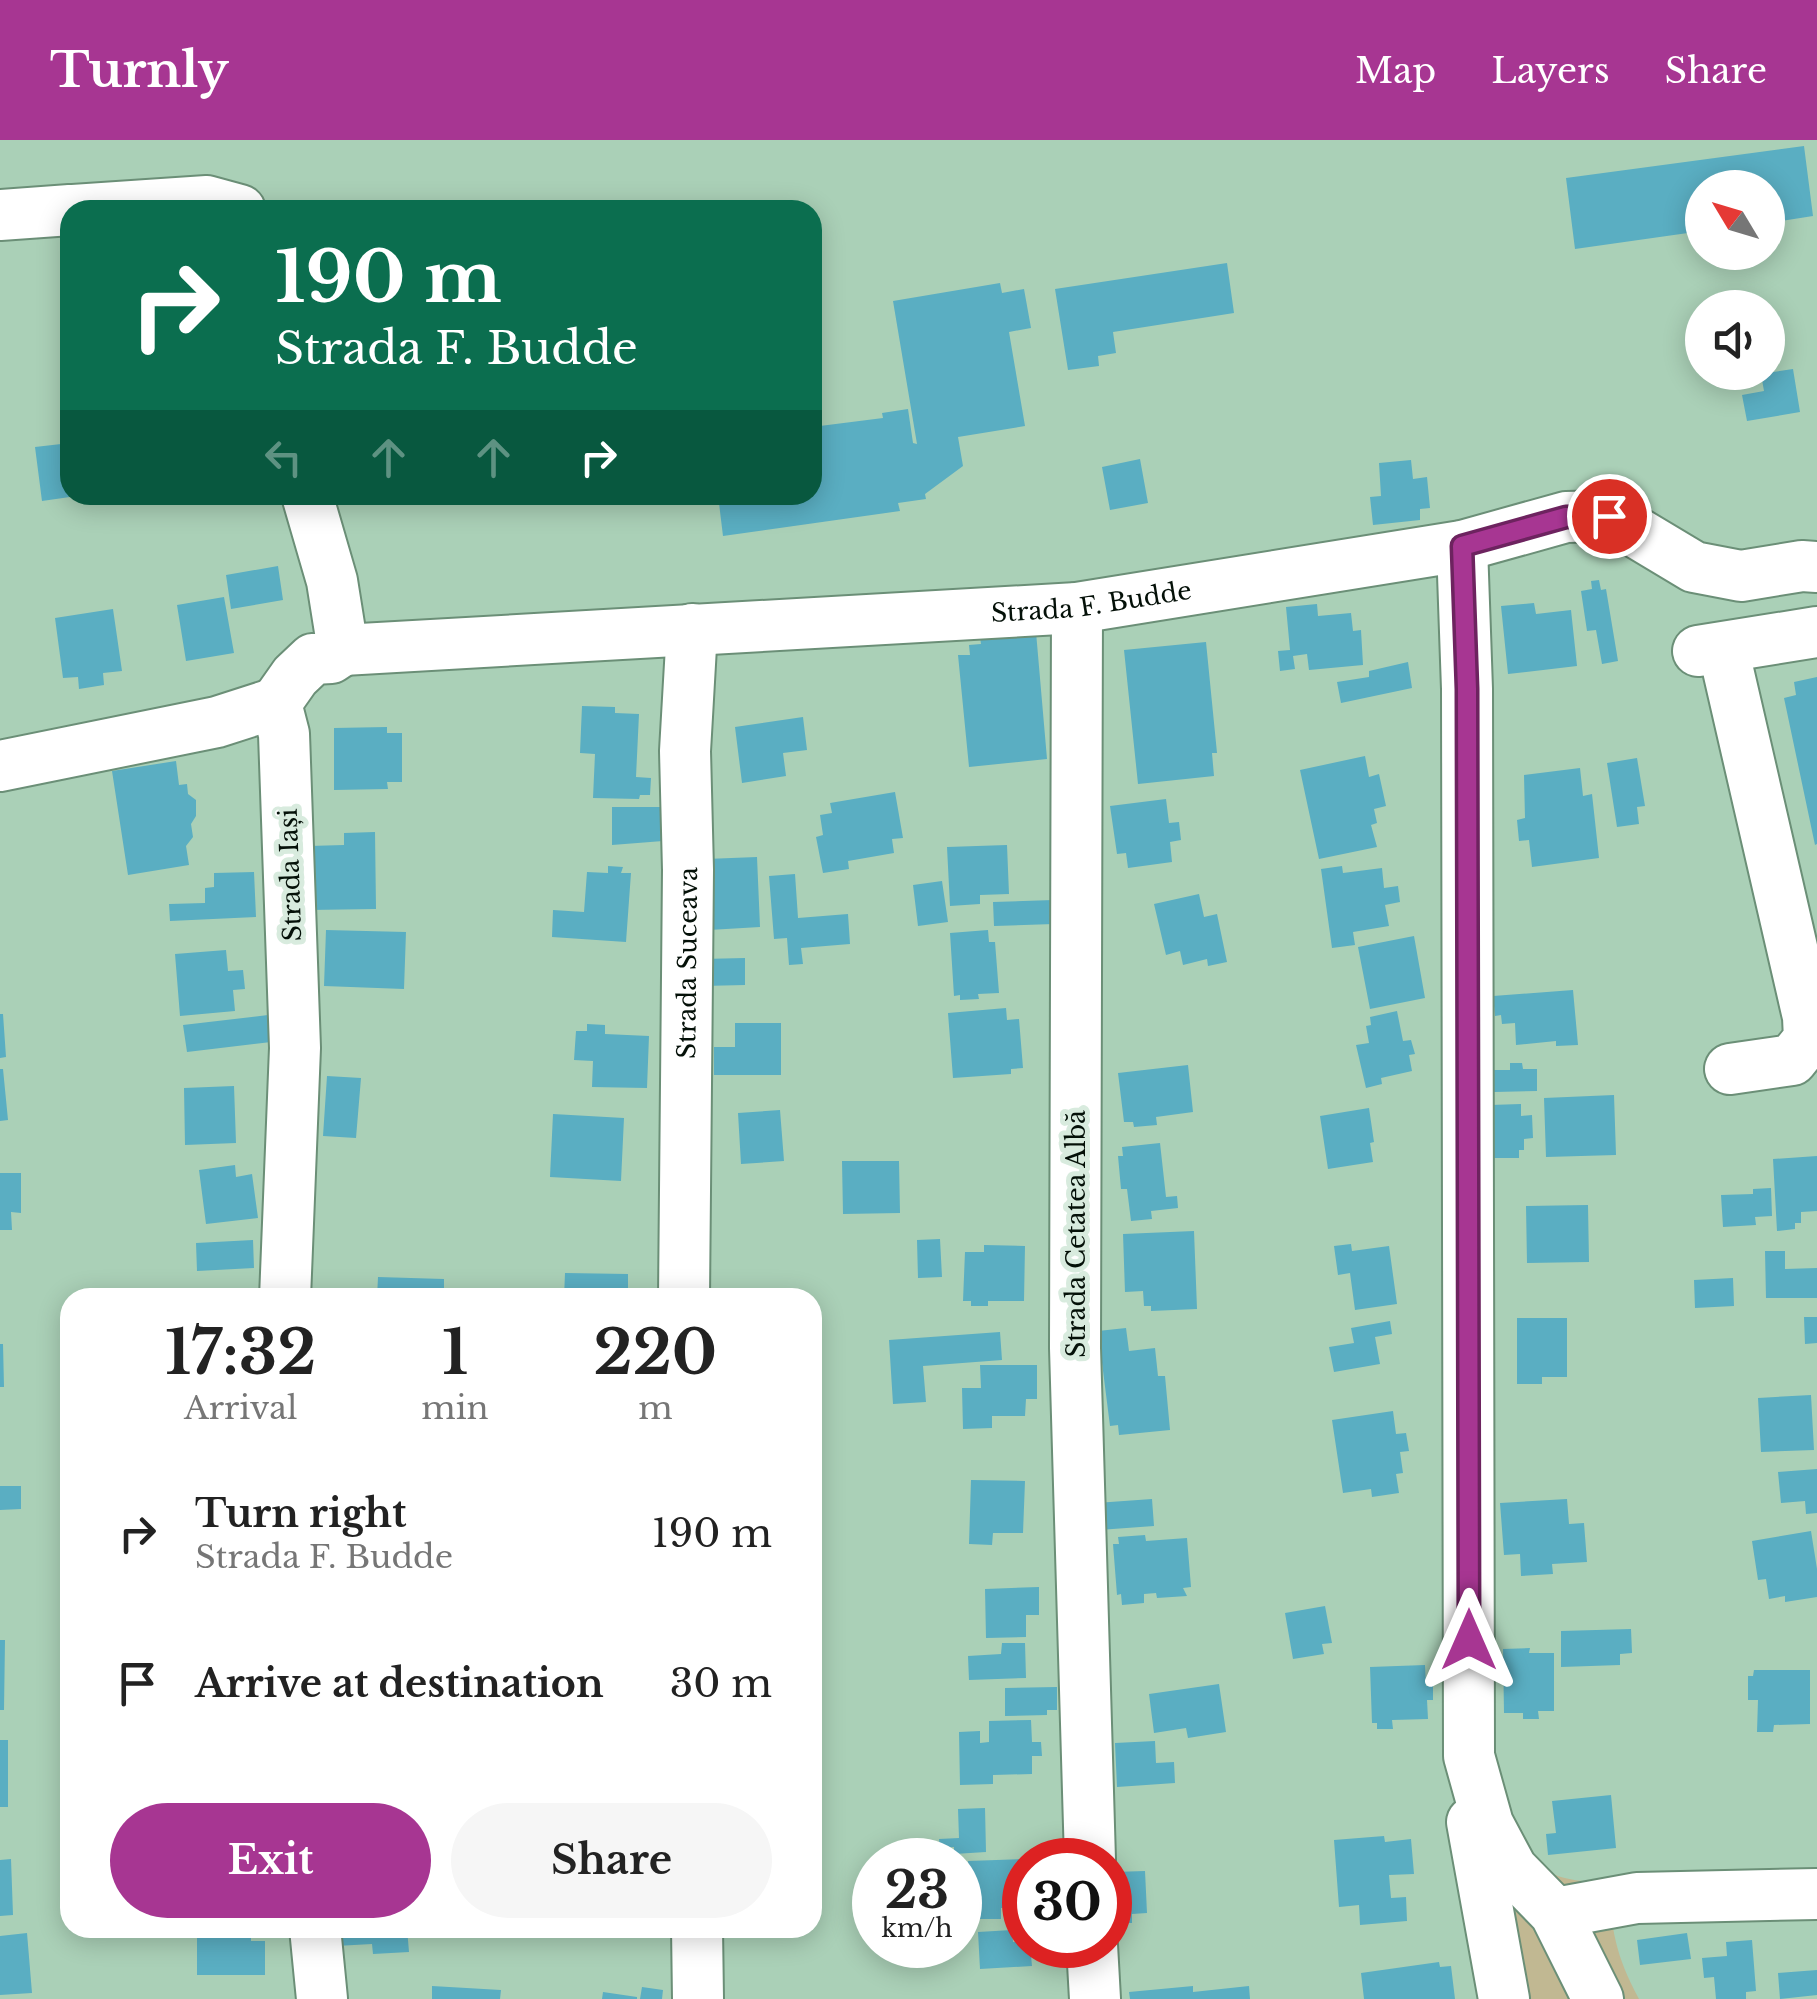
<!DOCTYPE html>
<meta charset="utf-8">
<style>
:root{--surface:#fff;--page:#f6f6f6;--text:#222;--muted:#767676;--accent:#a73692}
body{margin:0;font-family:"Libre Baskerville",serif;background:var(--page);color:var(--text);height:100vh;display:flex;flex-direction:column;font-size:38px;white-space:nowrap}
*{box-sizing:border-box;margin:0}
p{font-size:32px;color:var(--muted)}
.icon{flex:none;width:55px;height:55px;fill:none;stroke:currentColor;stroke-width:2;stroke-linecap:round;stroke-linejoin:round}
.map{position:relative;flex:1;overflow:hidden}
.details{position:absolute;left:60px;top:1148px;width:762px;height:650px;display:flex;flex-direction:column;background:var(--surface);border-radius:30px;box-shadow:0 5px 25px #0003}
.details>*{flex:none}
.top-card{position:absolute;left:60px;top:60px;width:762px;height:305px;border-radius:30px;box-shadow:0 5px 25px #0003;background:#0b6e4f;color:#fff;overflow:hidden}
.needle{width:65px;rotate:308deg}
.tools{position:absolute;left:1685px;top:30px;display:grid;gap:20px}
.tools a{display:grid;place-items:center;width:100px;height:100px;border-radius:50%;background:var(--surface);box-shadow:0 5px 25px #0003;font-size:50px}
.speed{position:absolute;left:852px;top:1698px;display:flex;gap:20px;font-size:50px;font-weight:700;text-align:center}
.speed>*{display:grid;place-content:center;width:130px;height:130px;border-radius:50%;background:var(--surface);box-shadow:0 5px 25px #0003;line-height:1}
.speed small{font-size:25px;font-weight:400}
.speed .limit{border:15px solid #d22;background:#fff;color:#111}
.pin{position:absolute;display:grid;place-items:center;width:85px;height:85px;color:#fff;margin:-42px;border:5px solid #fff;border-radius:50%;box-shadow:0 2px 10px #0007}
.me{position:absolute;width:110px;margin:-55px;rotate:0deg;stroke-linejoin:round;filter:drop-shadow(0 0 8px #0008)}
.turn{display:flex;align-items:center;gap:35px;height:210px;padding:0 50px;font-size:45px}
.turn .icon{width:130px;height:130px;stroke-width:2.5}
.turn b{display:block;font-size:70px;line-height:85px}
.lanes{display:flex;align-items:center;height:95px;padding:0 50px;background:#0003;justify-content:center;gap:50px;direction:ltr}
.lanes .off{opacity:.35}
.eta{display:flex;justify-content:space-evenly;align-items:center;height:170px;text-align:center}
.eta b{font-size:60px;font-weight:700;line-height:70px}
.button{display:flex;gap:20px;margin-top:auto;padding:20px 50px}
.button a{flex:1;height:115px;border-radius:60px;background:var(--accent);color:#fff;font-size:40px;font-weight:700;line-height:115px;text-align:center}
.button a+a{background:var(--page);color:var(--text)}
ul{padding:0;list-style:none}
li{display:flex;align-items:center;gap:30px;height:150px;padding:0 50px}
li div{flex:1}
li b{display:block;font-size:38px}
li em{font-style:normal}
header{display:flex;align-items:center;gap:60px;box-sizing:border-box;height:140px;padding:0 50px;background:var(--accent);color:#fff}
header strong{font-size:48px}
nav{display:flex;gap:55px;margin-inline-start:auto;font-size:35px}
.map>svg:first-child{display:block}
</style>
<header>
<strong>Turnly</strong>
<nav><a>Map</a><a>Layers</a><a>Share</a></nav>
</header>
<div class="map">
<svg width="1817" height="1859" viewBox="0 0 1817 1859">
<rect width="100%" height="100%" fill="#aad0b7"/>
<path fill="#c1b892" d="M1510,1680C1541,1732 1545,1741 1608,1742C1612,1791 1615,1814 1639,1859H1484Z"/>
<path fill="#5aaec2" d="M1804,6L1813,76L1768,83V48H1702V91L1575,109L1566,38Z
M1227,123L1234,173L1113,192L1116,213L1098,216L1099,226L1068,230L1055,149Z
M1000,143L1002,153L1024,149L1031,188L1009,192L1025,286L958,297L963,326L925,354L926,359L898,363L900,371L723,396L718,355H812V287L883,278L882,273L908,269L913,303L917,304L893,161Z
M1793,229L1800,272L1747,281L1742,255L1764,251L1761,234Z
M70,303V357L42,361L35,307Z
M1140,319L1148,363L1110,370L1102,327Z
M1411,320L1413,339L1427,337L1430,368L1420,369V380L1373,385L1370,357L1381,356L1379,323Z
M278,426L283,460L231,469L226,435Z
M1599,440L1601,450L1606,449L1618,521L1602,524L1596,490L1587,491L1581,451L1592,449L1591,441Z
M224,457L234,513L186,521L177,465Z
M1534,463L1536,474L1571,470L1577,526L1508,534L1501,466Z
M1317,464L1318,476L1351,473L1353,491L1361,490L1363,525L1309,530L1307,514L1293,516L1295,529L1280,531L1278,511L1290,510L1286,467Z
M113,469L122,531L103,533L104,545L79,549L78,537L63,538L55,478Z
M1036,492L1047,619L969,627L958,515H970L969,505L981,504L980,497Z
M1206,502L1217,613H1212L1214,636L1138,644L1124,510Z
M1408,522L1412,548L1341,563L1337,542L1369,537V531Z
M1817,537V704L1815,705L1784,558L1796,555L1794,542Z
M582,566L615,567V573L639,574L636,637L651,638L650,655H640L639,659L593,658L595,614L580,613Z
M803,577L807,610L783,613L786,636L742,643L735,587Z
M387,587V593H402V642H387L388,649L334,650V588Z
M1365,616L1369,637L1379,634L1386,666L1374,669L1377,683L1371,685L1377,707L1319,719L1300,630Z
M1637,618L1645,666L1637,667L1639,684L1617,687L1607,623Z
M176,621L179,645L187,644L188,654L196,660V676L191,684L193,697L186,706L189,725L128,735L112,631Z
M1580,628L1583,656L1592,654L1599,718L1532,727L1529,700L1519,701L1517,680L1525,678L1524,635Z
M895,652L903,698L892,699L894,713L848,721L849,729L823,733L816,697L823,695L820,675L832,673L830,663Z
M1166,659L1169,683L1179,682L1181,700L1170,702L1172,722L1128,728L1126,713L1117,714L1110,666Z
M612,667H662L663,701L612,705Z
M375,692L376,769L309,770V706L344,705V693Z
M1007,705L1009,754L980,755V764L950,766L947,707Z
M757,717L760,787L709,790L706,719Z
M608,726L623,727L621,733H631L626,802L552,797L553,770L584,772L587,732L608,733Z
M1342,726L1343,733L1382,728L1384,748L1398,746L1400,762L1385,765L1389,786L1353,792L1355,805L1332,808L1321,729Z
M254,732L256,777L170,781L169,764L205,763V748L214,747V733Z
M795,734L798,778L848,774L850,804L801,808L803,824L789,825L787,798L774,799L769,736Z
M942,741L948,782L918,786L913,745Z
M1199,754L1204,777L1217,774L1227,822L1208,826L1207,819L1183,825L1180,811L1166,815L1154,764Z
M1053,760L1054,784L994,786L993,762Z
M326,790L406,792L404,849L324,846Z
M988,790L989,802H995L999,853L978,854L979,859L960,860V855L954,856L950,793Z
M1414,796L1425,858L1370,869L1358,807Z
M226,810L228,831L243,830L245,849L233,850L235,871L180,876L175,814Z
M745,818V845L702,846V819Z
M1573,850L1578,905L1556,906V901L1516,905L1515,883L1502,884L1501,875L1495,876L1493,856Z
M1006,868L1007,880L1019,879L1023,928L1011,929V934L953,938L948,873Z
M1397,871L1403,901L1411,900L1415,914L1409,915L1412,931L1381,938L1382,944L1366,948L1356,905L1369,903L1366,886L1371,885L1370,877Z
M0,874H3L6,917L0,918Z
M268,875L271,902L187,912L183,885Z
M735,883H781V935H714V907H735Z
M587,884L605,885V894L649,896L647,948L592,947L593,921L574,920L576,891H587Z
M1510,923H1522L1523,929H1537V951L1494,952V930H1510Z
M1188,925L1193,972L1156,977L1157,985L1134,987L1133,982H1124L1118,933Z
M0,929H3L8,980L0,981Z
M327,936L361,938L356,998L323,996Z
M234,946L236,1003L185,1005L184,948Z
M1614,955L1616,1015L1546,1017L1544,958Z
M1521,964V976L1532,975L1533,998L1524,999V1010H1519V1018H1491L1490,965Z
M1369,968L1374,1002L1370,1003L1373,1022L1328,1029L1320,976Z
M780,970L784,1021L741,1024L738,973Z
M553,974L624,978L621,1041L550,1037Z
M1160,1003L1166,1057L1177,1056L1178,1068L1151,1071L1152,1079L1131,1081L1127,1049H1121L1118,1016H1123L1122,1007Z
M1817,1016V1071L1801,1072V1083H1795V1089L1777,1091L1773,1019Z
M842,1021H899L900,1073L843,1074Z
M235,1025L236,1037L252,1034L258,1078L206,1084L199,1030Z
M0,1033H21V1073L11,1072L12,1090H0Z
M1771,1048L1772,1076L1755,1077L1756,1085L1723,1087L1721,1055L1753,1054V1049Z
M1588,1065L1589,1122L1527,1123L1526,1066Z
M1194,1091L1197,1169L1151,1171V1166H1144L1143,1151L1125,1152L1123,1094Z
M940,1099L942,1137L918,1138L917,1100Z
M253,1100L254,1128L197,1131L196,1103Z
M1351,1104L1352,1111L1389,1106L1397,1164L1355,1170L1350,1133L1338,1135L1334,1106Z
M984,1105L1025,1106L1024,1161H988V1166H971V1161H963L965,1112H984Z
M1765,1111H1785V1129L1817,1128V1158H1766Z
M565,1133L628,1134V1158H564Z
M378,1137L444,1139V1158H377Z
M1733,1138L1734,1166L1695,1168L1694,1140Z
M774,1151L775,1158H743L742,1154Z
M247,1152V1158H179V1153Z
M1804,1177H1817V1203L1805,1204Z
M1517,1178H1567V1237H1542V1244H1517Z
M1390,1181L1392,1194L1375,1197L1380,1224L1334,1232L1329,1207L1354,1203L1351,1188Z
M1126,1188L1129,1211L1155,1208L1158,1236H1165L1170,1290L1119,1295L1118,1285L1110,1286L1098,1191Z
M1000,1192L1002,1220L923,1226L926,1262L893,1264L889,1200Z
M0,1204H3L4,1247H0Z
M980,1225H1037V1259H1026L1025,1276H992V1288L963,1289L962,1248H981Z
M1811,1255L1814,1310L1761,1312L1758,1258Z
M1393,1271L1396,1294L1406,1293L1409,1311L1400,1312L1403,1333L1396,1334L1399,1353L1372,1357L1371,1349L1343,1353L1332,1280Z
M1817,1329V1373L1806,1374L1805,1361L1781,1363L1778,1332Z
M971,1340L1025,1341L1023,1393H993L992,1405L969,1404Z
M0,1346H21V1369L0,1370Z
M1152,1359L1154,1386L1099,1390L1096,1363Z
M1567,1359L1569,1384L1584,1383L1587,1422L1552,1424L1553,1434L1521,1436L1520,1414L1504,1415L1500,1363Z
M1811,1391L1817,1429V1457L1785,1462V1456L1769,1459L1766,1439L1758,1440L1752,1401Z
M1145,1395L1146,1401L1187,1398L1191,1447L1183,1448L1187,1456L1157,1458L1156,1453L1144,1454V1463L1122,1465L1121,1454L1117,1455L1113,1404H1119L1118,1397Z
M1039,1447V1475H1026V1497L986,1498L985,1449Z
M1325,1466L1332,1503L1322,1504L1324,1514L1293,1519L1285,1473Z
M1631,1489L1632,1513L1620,1514V1525L1561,1527V1491Z
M0,1500H5L4,1570H0Z
M1002,1503H1025L1026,1538L969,1540L968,1516L1001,1514Z
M1530,1508L1529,1513H1554V1571H1538L1539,1579H1523V1573H1504L1503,1509Z
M1425,1525L1426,1546H1433V1560H1427L1428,1579L1392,1580L1393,1589H1377V1583H1372L1370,1527Z
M1754,1530H1810V1584L1774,1585L1773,1592H1757L1758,1560H1748V1536H1753Z
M1219,1544L1226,1592L1188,1598L1186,1588L1154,1593L1149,1554Z
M1057,1547V1570H1047V1575L1005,1576V1548Z
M1031,1580L1032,1602H1041L1042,1616H1032V1634L993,1635V1644L960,1645L959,1592L980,1591V1603L989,1602V1581Z
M0,1600H8V1667H0Z
M1155,1601L1156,1623L1174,1622L1175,1643L1117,1647L1115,1603Z
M1611,1655L1616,1708L1548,1715L1546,1694L1556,1693L1552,1661Z
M985,1668L986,1712L954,1714V1707L940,1708L939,1699L959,1698L958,1669Z
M1384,1696L1385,1702L1411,1699L1414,1734L1389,1735L1391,1758L1406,1757L1407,1781L1360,1785L1359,1765L1339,1767L1334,1700Z
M812,1715H819L816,1772H812Z
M11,1719L13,1775L0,1776V1720Z
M1025,1719V1768H1001V1779H969V1773L963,1772L962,1748H969L968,1721Z
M1145,1731L1147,1773L1132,1774V1783H1116L1114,1732Z
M197,1788H251V1801H265V1835H197Z
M335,1788H407L409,1812L373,1814L372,1804L336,1806Z
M595,1788H630V1794H595Z
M1012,1790L1013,1802L1025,1801V1805H1030L1032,1826L980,1829L978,1792Z
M27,1793L32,1853L0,1855V1796Z
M1687,1793L1691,1819L1640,1825L1637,1800Z
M1752,1800L1756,1851L1746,1852V1859H1716L1714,1837L1704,1838L1702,1818L1727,1816L1726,1802Z
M1439,1822L1440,1827L1451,1826L1455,1859H1364L1361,1833Z
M1817,1830V1855L1780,1859L1778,1833Z
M432,1846L501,1850L500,1859H432Z
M1193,1846V1852L1249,1846L1250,1859H1130L1129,1852Z
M642,1847L663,1850L662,1859H640Z
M603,1852L637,1857V1859H602Z"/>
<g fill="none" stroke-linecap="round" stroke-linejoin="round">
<defs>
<g id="minor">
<path d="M73,70L207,61L240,70"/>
<path d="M0,75L70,70"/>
<path d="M1462,406L1467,549L1469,1616L1488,1684L1512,1729L1555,1773L1598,1859"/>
<path d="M1077,468L1075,1208L1090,1720"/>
<path d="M1723,508L1808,877L1809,899L1792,920L1730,929"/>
<path id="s1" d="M343,510L1077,468L1462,406L1566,377L1609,376L1694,427L1741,436L1802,426L1817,427"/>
<path d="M1698,511L1817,492"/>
<path d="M0,626L217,582L276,563"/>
<path d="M285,1158L295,908L284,594L276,563L295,536L313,519L331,518L343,510L332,441L307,355"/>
<path id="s2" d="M684,1158L688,730L685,611L692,489"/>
<path d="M1472,1682L1504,1859"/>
<path d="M1555,1773L1637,1758L1817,1754"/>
<path d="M315,1788L322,1859"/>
<path d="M697,1788L698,1859"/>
<path d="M1092,1805L1095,1859"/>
</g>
</defs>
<use href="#minor" stroke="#6b8f77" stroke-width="54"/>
<use href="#minor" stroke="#fff" stroke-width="50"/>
</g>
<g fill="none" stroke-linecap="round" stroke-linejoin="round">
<defs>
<path id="route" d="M1469,1500L1467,549L1462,406L1566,377L1609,376"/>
</defs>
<use href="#route" stroke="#6d235f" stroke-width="25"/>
<use href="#route" stroke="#a73692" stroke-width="18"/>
</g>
<g text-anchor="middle" stroke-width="10" stroke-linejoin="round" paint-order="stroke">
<g font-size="25" fill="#041008" stroke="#d8ebde">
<text dy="9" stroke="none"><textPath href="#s1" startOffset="750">Strada F. Budde</textPath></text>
<text transform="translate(290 735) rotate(-92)" y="9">Strada Iași</text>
<text dy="9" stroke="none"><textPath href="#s2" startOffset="335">Strada Suceava</textPath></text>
<text transform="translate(1076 1094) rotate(-90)" y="9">Strada Cetatea Albă</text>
</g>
</g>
</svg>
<div class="tools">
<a><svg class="needle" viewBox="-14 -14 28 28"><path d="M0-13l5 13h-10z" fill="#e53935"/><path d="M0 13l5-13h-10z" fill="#767676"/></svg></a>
<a><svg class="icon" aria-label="sound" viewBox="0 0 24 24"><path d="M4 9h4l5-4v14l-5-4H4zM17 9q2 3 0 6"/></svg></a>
</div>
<div class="speed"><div>23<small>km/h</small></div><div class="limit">30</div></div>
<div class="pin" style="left:1609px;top:376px;background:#d93025"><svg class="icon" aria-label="arrive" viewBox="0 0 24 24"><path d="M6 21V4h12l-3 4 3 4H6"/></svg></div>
<svg class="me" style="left:1469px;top:1500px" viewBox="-20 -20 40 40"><path d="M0-17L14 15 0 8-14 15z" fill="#a73692" stroke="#fff" stroke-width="4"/></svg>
<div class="top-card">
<div class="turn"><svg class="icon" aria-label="right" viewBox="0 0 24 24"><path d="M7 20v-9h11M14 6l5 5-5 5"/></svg><div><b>190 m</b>Strada F. Budde</div></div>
<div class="lanes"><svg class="icon off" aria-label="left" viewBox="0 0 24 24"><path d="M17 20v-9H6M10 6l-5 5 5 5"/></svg><svg class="icon off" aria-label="ahead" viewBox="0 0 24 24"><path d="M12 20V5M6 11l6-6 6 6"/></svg><svg class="icon off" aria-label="ahead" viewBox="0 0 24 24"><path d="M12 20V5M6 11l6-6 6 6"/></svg><svg class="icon" aria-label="right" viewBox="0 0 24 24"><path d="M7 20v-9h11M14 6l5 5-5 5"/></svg></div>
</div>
<section class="details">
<div class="eta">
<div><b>17:32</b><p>Arrival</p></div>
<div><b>1</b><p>min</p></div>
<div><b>220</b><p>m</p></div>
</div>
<ul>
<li><svg class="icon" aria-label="right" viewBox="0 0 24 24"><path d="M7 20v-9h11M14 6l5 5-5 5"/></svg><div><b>Turn right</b><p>Strada F. Budde</p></div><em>190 m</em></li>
<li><svg class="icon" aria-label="arrive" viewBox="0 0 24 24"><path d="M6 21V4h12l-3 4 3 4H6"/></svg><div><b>Arrive at destination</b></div><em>30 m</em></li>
</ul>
<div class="button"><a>Exit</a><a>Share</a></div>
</section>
</div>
